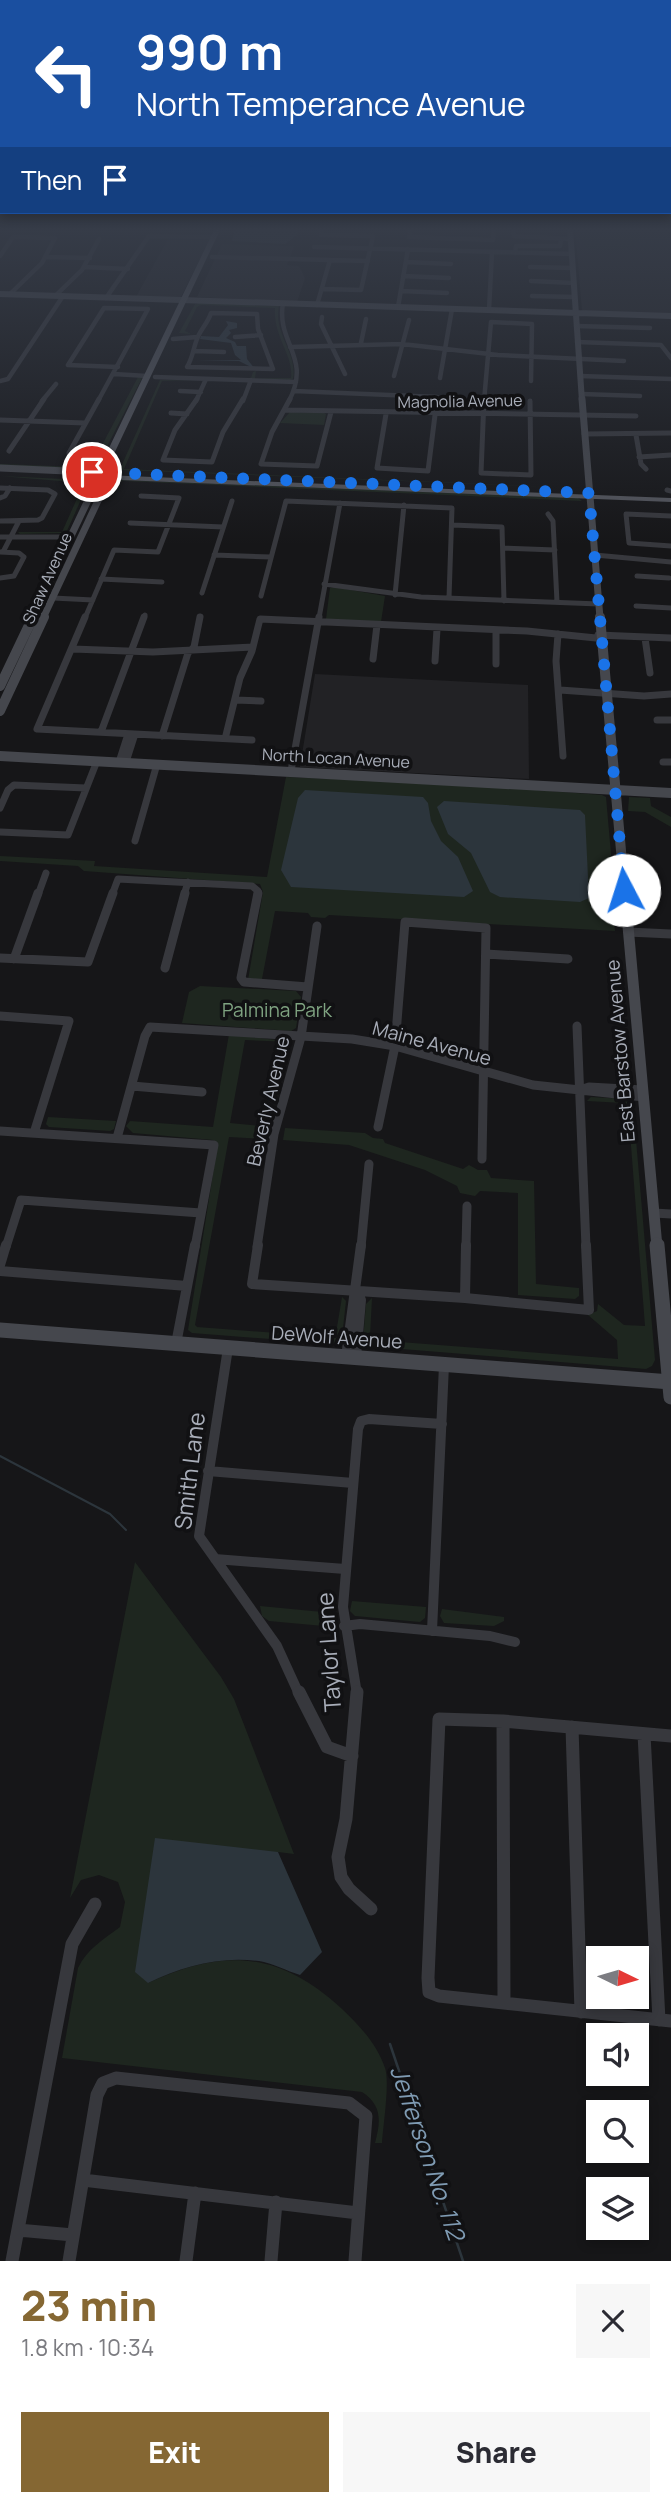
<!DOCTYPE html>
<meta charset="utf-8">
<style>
:root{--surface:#fff;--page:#f7f7f7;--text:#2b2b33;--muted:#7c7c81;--accent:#856733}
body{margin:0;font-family:Manrope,sans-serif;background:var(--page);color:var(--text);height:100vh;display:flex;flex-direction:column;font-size:26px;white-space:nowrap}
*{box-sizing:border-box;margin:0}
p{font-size:23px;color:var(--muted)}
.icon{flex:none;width:38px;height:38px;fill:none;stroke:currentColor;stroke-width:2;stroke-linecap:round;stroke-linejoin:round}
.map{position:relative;height:2261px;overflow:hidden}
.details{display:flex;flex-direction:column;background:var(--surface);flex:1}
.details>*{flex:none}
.guide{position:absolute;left:0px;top:0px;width:672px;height:214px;box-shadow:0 4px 10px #0003;background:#1a4fa0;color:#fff;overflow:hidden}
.needle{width:46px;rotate:95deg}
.buttons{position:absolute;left:586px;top:1946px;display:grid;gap:14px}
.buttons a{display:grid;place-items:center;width:63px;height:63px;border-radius:0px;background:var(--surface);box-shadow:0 4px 10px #0003;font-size:35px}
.pin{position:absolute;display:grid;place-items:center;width:60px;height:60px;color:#fff;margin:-30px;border:4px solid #fff;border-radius:50%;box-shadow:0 2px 7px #0007}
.me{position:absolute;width:77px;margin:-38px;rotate:355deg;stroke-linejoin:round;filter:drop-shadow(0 0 5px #0008)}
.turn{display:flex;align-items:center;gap:24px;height:147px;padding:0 21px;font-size:32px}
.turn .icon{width:91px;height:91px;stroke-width:2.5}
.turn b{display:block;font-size:49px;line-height:60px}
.then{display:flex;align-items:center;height:66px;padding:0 21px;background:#0003;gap:14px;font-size:26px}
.round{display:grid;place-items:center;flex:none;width:74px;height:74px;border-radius:0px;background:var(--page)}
.headline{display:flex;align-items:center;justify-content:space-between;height:119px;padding:0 21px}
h1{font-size:42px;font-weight:800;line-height:52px;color:var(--accent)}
.cta{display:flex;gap:14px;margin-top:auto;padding:14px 21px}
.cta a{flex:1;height:80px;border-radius:0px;background:var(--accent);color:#fff;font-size:28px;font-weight:800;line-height:80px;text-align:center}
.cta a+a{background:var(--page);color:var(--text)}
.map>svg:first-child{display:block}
</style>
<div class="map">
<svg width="671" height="2261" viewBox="0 0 671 2261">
<rect width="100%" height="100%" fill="#161618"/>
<path fill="#222225" d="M575,228H671V314L582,311Z
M169,237L210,239L181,297H136Z
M222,244L294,246L290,258L217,255Z
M215,259L289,260L287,265L299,266L305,278L297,302L197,297Z
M315,674L528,685L529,779L300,767Z"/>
<path fill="#1e261f" d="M585,230L636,234L640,240C628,254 602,249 586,248L578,234Z
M199,303L279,306C273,334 298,353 293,379L290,380L251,378L253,372L256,371L255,378H291C294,355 273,337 275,308L201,305L197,307L185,331L191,334L179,333L195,304Z
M138,377L142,378L96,468L89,470L0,466V464L81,467L92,464Z
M160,380L201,381H162L124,469L581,488L122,470L120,469Z
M290,412L324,413L326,414L324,425L280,423Z
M0,476L86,480L89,482L66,533L20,534L18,532H62L84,483Z
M117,480L578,498L582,501L123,481L112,485Z
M334,587L385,596L381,622L326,619L330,588Z
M286,777L474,785L602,795L606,797L617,922H614L615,931L329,915L325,918L311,917L308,913L275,911L262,979L248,980L263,892L260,884L84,871L78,866L0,861V856L95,861L94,866L267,877Z
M629,797L650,798L651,806L671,817V827L645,812L628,811Z
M200,986L296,991L301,997L296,1028L291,1031L182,1023L189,992Z
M229,1034L292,1042L245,1040L230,1123L271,1127L268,1139L229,1137L195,1325L197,1327L330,1337L336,1333L342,1297L346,1301L342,1337L336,1344L192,1333L188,1330L218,1143L213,1140L133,1133L126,1126L130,1121L213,1127Z
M591,1097L626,1099L633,1105L655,1360L652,1366L646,1369L365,1346L363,1341L366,1304L372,1298L370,1336L374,1340L618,1359L617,1340L588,1315L597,1311L598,1304L624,1325L645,1326L628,1107L623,1103L587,1101Z
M48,1117L116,1121L114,1129L110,1131L49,1127L46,1124Z
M285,1128L365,1133L373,1138L383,1139L385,1143L463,1169L469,1165L478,1170H487L491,1178L534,1181L536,1284L579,1288V1296L575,1299L518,1295V1193L480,1191L475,1196L460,1193L457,1186L425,1170L349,1145L283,1140Z
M135,1562L221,1677L234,1699L294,1854L278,1852L148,1983C224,1948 278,1951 341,2008C359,2025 377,2044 385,2068C390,2082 383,2126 382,2143H375C381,2121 382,2105 362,2092L62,2058L78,1968C87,1949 104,1939 120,1927L125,1902L118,1882L99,1875L81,1880L70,1898Z
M352,1601L426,1607L425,1618L420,1622L355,1616L350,1611Z
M260,1606L333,1613L335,1627L269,1621L262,1616Z
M442,1609L504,1617V1621L494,1626L444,1623L440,1616Z"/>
<path fill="#2c353c" d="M235,228H299L297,235L285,244L232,241Z
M226,321L237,323V328L229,330L231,333L226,338L235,342L237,346H246L247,359L255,369L239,361L196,360H241L235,355L231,343L200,339L201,336L219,337L228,325Z
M305,790L423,797L428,803L431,821L441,841L458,857L473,891L464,897L291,887L281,870L298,798Z
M444,801L580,810L585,815L589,898L580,902L500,897L490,892L471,853L448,834L437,807Z
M155,1838L278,1852L322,1952L300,1975C287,1971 272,1963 259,1961C219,1956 183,1966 148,1983L135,1972Z"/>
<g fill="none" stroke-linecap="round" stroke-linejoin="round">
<path stroke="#2c353c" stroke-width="2" d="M0,1456L110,1514L126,1530"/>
<path stroke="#2c353c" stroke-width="2.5" d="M390,2044L463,2261"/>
<path stroke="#37383d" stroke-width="4.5" d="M411,228L409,237L493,240L494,228
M513,228L514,236L571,239
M314,247L572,254
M515,253L516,246H560L561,239
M0,256L13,237L55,238
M46,257L90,258
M212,257L368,261
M406,262L451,264
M84,267L128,269
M530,267L573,268
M403,276L449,278
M531,281L574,283
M322,289L361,290L373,236L321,235L323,228
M401,291L447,293
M10,294L42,263L55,238
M55,296L82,270L99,239
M532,296L575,297
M106,298L149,236L214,237
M283,303C276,344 312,356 289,401
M317,305L330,260
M398,307L408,249
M489,310L492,252
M211,313L257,314L258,329L273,369L187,367C193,357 193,349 197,339C200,330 208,323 211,313Z
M322,317L321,324L345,374
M576,326L650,328
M235,337L261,335
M173,339L197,337
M577,342L661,345L671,358
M361,343L366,319
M290,347L402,344L498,355L624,361
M195,351L224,352
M68,365L104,308L148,309L98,401
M68,365L118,367
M114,374L147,376
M394,376L409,320
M580,376L671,379
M155,377L296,382
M440,378L452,309
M0,381L8,379L63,296
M180,391L201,392
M294,391L437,397V401
M582,394L640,396
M42,401L56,384
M196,401L206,379
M243,401L251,380
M484,401L491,322L532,324L531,381"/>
<path stroke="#37383d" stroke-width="5" d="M197,399L175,430L163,460L212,462L223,432L243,399
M290,399L272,432L261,464L317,466L331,412
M484,399L481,473L531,475L530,401
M285,410L636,416
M171,413L187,414
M386,414L377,468L428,471L437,399
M0,420L85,423
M584,434L671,433
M636,435L641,464L646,469
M9,451L44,399
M69,453L99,399
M639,457L671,455
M0,488L48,490L55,494L42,518L38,520L0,521
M667,490L671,491
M0,498L5,496L10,488
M548,514L553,521L557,602
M671,516L626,514L629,543L671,546
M130,523L223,527
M452,525L502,527L504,601
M0,537H72
M503,548L555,550
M0,552L19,553L24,557L14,576L0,578
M3,552L19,521
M214,555L271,557
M595,555L671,562
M637,576L669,578
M101,579L162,582
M324,584L421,597L599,604
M202,593L232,501
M395,595L404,505
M261,596L286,501L452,508L449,598
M53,598L93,600
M636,606L671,608
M85,618L114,550L158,552L179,498L141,496
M144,618L145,615
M319,618L340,503"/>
<path stroke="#37383d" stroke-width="7" d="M85,617L37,729L252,740
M496,630V664
M558,634L556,661L563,756
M598,635L671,638
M645,638L650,673
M73,649L153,652L253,647
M373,659L377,625
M435,661L437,629
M560,690L644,696L671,694
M235,700L261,701
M657,720H671
M101,732L144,617
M162,736L188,653L194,647L200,617
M225,739L240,678L252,651L260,619L527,631L596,638L602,636
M119,762L128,734
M126,762L135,734
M663,762H671
M291,771L319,617
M0,808L8,790L14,785L86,788
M0,832L68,835L97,761
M135,841L157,764
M38,895L46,873
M112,895L118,879L252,886L258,891L257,895
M184,895L188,882"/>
<path stroke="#37383d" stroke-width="9" d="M258,893L241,978L244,982L308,987
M628,932L671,934
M486,954L568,959
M0,958L88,962L113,893
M14,959L38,893
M165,968L185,893
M0,1016L69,1021L34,1133
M577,1026L586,1247
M132,1086L202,1092
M580,1090L644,1097
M378,1127L395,1046L405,922L486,928L482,1159
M0,1131L214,1145L195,1247
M117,1138L145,1036L150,1027L352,1039L395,1046L533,1085L580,1090L589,1087L643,1090
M654,1213L671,1214
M6,1247L21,1200L201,1213
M257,1247L274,1134L301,1037L317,926
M361,1247L369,1164
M466,1247L467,1206"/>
<path stroke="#37383d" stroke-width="10" d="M258,1245L252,1284L465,1298L589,1310L586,1245
M0,1265L6,1245
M0,1271L187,1286
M356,1291L361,1300L356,1358
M465,1298L466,1245
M176,1344L195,1245
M228,1348L199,1536L277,1646L299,1694
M346,1357L361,1245
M208,1471L353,1483
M215,1559L345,1569
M344,1626L360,1624L490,1636L515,1642
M432,1631L444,1365
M357,1694L343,1607L358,1429L361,1421L369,1419L442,1424"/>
<path stroke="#37383d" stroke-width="13" d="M299,1692L327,1747L352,1756
M357,1692L346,1819L338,1857L341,1877L349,1889L371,1909
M503,1721L504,2003
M572,1727L581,2012
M644,1734L659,2020
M671,1736L503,1721L439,1719L428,1978L429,1992L439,1996L671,2021
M83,2180L358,2213
M18,2230L73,2235
M12,2261L72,1944L95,1904
M69,2261L97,2095L103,2083L116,2078L349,2103L366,2116L355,2261
M186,2261L195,2193
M271,2261L276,2202"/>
<path stroke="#45474d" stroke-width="6" d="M570,228L582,401
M0,294L671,316"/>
<path stroke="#45474d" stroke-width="7" d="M582,399L600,618
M0,468L111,473L43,618
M32,618L99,477L89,476"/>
<path stroke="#45474d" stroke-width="10" d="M600,617L625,895
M0,686L33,617
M0,711L44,617
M0,756L671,793"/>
<path stroke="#45474d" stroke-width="11" d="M625,893L657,1247"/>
<path stroke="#45474d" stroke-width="15" d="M657,1245L671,1397
M0,1330L671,1382"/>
<path fill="#53555c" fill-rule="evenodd" d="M215,228H221L104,475L671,498V502L96,479L95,477Z"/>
</g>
<linearGradient id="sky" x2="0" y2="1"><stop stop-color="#0c0c0d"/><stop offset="0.42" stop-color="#363c48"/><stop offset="1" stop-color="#363c48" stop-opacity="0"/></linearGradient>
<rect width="671" height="545" fill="url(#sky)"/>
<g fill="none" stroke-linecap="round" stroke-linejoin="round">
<path stroke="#1a73e8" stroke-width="12" stroke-dasharray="0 21.6" d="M92,472L589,493L624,890"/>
</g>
<g text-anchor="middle" stroke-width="7" stroke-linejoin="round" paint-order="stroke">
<g font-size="16" fill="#a8adb8" stroke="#111113">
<text transform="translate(460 401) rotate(-1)" y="6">Magnolia Avenue</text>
<text transform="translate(47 578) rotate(-66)" y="6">Shaw Avenue</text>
<text transform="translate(336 758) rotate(3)" y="6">North Locan Avenue</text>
</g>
<g font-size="19" fill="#7fa381" stroke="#111113">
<text x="277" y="1017">Palmina Park</text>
</g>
<g font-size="19" fill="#a8adb8" stroke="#111113">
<text transform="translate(432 1043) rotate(15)" y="7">Maine Avenue</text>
<text transform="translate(620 1051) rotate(-95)" y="7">East Barstow Avenue</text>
<text transform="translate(268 1101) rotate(-77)" y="7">Beverly Avenue</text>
<text transform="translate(337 1337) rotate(4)" y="7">DeWolf Avenue</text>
</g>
<g font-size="23" fill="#a8adb8" stroke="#111113">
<text transform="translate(190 1471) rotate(-83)" y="8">Smith Lane</text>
<text transform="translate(329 1652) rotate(-94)" y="8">Taylor Lane</text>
</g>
<g font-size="24" font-style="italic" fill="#7f9bb3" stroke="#111113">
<text transform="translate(427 2153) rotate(71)" y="8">Jefferson No. 112</text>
</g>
</g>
</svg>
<div class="buttons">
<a><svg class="needle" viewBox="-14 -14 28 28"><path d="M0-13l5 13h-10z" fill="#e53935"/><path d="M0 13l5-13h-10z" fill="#7c7c81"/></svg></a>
<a><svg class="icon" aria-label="sound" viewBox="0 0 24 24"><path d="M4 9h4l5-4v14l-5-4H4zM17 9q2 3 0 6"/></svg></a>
<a><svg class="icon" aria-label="search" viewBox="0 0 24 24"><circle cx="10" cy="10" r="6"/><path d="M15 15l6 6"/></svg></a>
<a><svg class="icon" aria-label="layers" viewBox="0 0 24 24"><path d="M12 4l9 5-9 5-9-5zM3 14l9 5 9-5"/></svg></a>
</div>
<div class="pin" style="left:92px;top:472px;background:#d93025"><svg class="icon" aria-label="arrive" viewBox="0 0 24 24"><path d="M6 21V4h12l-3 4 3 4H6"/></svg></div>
<svg class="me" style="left:624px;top:890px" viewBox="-20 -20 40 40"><circle r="19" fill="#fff"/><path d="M0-13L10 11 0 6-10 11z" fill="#1a73e8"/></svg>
<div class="guide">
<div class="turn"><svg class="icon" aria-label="left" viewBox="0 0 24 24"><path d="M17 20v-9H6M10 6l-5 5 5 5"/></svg><div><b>990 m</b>North Temperance Avenue</div></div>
<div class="then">Then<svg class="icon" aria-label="arrive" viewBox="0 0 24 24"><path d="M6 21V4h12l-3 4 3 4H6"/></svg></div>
</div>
</div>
<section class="details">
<div class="headline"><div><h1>23 min</h1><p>1.8 km · 10:34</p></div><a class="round"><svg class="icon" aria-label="close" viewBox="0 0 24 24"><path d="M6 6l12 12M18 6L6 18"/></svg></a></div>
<div class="cta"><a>Exit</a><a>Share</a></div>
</section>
